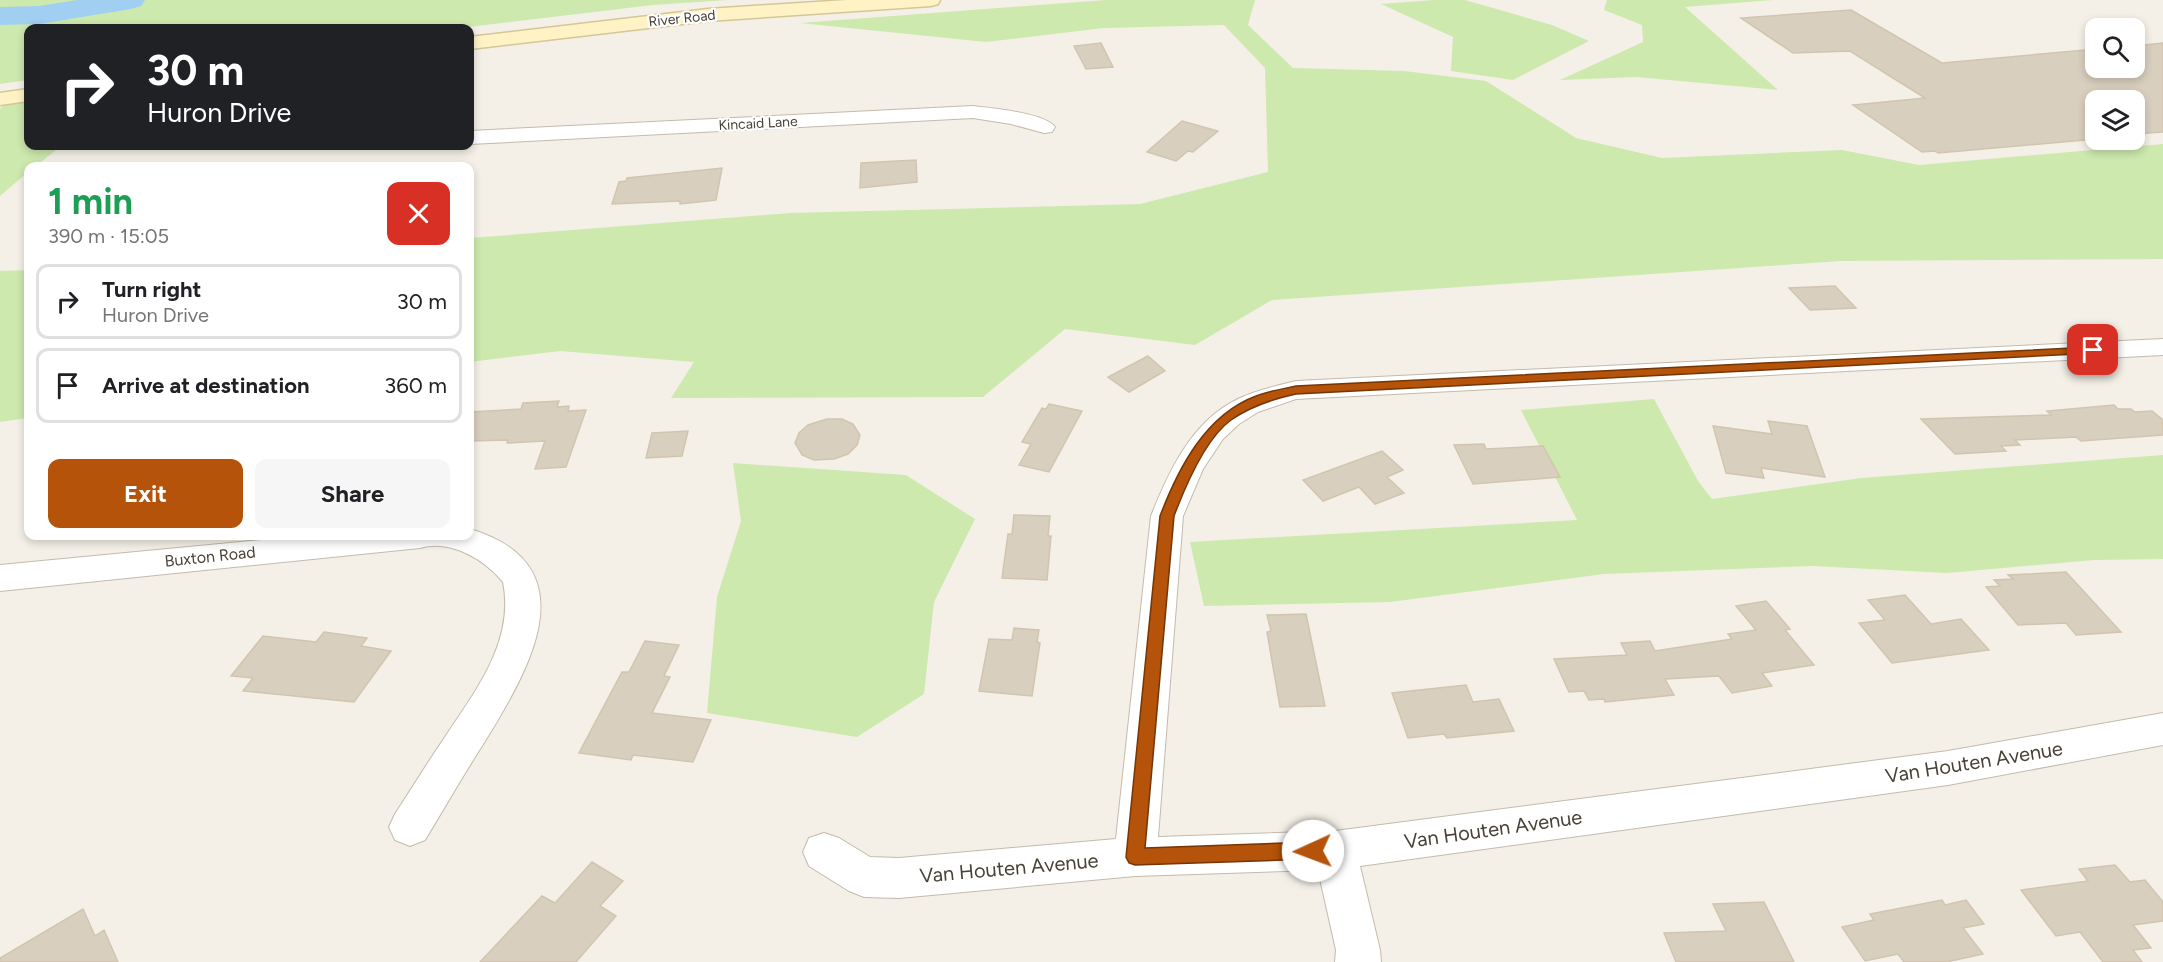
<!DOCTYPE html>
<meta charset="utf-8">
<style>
:root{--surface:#fff;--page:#f6f6f6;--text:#202124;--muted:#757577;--line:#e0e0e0;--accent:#b45309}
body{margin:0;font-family:Figtree,sans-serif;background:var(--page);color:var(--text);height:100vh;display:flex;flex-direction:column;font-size:22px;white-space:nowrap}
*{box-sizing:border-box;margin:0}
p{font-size:20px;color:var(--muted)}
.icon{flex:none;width:33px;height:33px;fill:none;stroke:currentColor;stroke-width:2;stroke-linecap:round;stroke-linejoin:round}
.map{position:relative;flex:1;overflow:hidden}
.sheet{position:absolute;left:24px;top:162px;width:450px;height:378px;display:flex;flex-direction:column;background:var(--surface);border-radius:12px;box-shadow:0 3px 9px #0003}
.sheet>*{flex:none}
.top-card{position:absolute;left:24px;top:24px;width:450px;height:126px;border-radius:12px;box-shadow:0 3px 9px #0003;background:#202124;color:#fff;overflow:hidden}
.controls{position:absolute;left:2085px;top:18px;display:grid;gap:12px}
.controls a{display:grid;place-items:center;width:60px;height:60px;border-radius:12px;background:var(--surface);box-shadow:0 3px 9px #0003;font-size:30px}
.pin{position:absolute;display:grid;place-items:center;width:51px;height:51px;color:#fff;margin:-26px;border-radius:12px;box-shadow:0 3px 9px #0006}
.me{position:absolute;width:66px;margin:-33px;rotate:268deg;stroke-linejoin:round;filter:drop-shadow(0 0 4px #0008)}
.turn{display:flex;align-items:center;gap:21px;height:126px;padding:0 24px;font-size:27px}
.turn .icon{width:78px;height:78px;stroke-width:2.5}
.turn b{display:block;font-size:42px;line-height:51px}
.round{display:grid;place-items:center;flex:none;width:63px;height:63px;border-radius:12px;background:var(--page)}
.overview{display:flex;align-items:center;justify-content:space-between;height:102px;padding:0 24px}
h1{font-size:36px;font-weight:700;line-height:45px;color:#1e9e55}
.primary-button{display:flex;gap:12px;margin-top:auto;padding:12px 24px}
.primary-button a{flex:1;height:69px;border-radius:12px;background:var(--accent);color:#fff;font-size:24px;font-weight:700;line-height:69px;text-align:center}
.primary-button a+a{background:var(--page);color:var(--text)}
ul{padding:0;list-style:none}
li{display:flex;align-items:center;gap:18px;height:75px;margin:0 12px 9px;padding:0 12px;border:3px solid var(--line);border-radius:12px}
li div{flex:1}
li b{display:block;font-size:22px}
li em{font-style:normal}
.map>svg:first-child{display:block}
</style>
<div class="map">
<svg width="2163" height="962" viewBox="0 0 2163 962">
<rect width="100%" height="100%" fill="#f4f0e7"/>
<path fill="#cde9ae" d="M0,0H728L653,5L460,28H28V80L0,84Z
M1106,0H1255L1248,25L1293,68L1404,71L1486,81L1576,138L1662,158L1842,150L1919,165L2163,144V259L1841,261L1272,300L1195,345L1065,329L983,397L671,398L694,362L560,351L470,362V238L791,213L1140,204L1268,172L1265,68L1224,25L1104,28L986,42L800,23Z
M1434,0H1465L1552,25L1589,41L1513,80L1451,71L1453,37L1381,4Z
M1607,0H1773L1685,7L1778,90L1636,77L1560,80L1643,42L1642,25L1604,10Z
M28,102V146H61L36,166H28V172L0,196V109L4,105Z
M28,270V418L0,422V271Z
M1654,399L1698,481L1712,499L1861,478L2163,455V559L2094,560L1947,573L1812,566L1604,574L1390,602L1204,606L1190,542L1577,520L1521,410Z
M733,463L906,475L975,519L934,602L924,694L857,737L707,713L717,597L741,521Z"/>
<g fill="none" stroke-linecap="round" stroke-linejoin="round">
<path fill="#a1cff2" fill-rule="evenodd" d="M77,0H145L141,6L131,9L39,24L0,25V7L39,6Z"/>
</g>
<path fill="#d9cfbf" stroke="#d1c5af" stroke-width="1.5" d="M1851,10L1942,63L2096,49V68H2134V46L2163,43V132L2134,134V100H2096V139L1938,153L1935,151L1922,152L1853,105L1925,98L1850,51L1793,53L1741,18Z
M1101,43L1113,67L1086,69L1074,46Z
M1182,121L1218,131L1193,152L1188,151L1176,161L1147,152Z
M916,160L917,182L860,188L861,163Z
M722,168L716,200L680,204V201L612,204L619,182L626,181L627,178Z
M1835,286L1856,308L1810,310L1789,288Z
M1148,356L1165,371L1129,392L1108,377Z
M559,401L557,407L569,406L568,411L586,410L566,467L535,469L545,441L507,443L508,440L470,441V412L521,409L523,403Z
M1049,404L1082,411L1049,472L1019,465L1031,444L1022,442L1042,408L1046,409Z
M2114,405L2118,409H2131L2135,412L2152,411L2163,420V435L2081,441L2076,437L2015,440L2020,445L2001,446L2006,451L1955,454L1921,419L2051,415L2047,411Z
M827,419H842L853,424L860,435L857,445L848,454L834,459L814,460L802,455L795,443L799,433L808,425Z
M1768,421L1807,426L1825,477L1761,468L1764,478L1726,473L1713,426L1772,434Z
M688,431L682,456L646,458L652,433Z
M1484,444L1486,449L1543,446L1560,477L1473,484L1454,445Z
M1382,451L1403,470L1387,477L1404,493L1375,504L1359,487L1323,501L1303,480Z
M1014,515L1050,516L1048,536H1051L1047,580L1002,578L1008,534H1012Z
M2066,572L2121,632L2076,635L2066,623L2018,625L1986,587L2000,586L1994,580L2013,579L2008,575Z
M1905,595L1931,624L1961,619L1989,650L1892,663L1859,623L1885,620L1868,600Z
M1766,601L1790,629L1785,630L1814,665L1762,673L1772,686L1732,693L1719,676L1665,679L1674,695L1605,702L1604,699L1589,700L1584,691L1569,692L1554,659L1627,655L1621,643L1650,641L1655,651L1732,639L1728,634L1756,630L1736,606Z
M1306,614L1325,706L1280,707L1267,632L1271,631L1267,615Z
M1014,628L1039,630L1037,642L1040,643L1032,696L979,691L989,639L1012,640Z
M324,632L367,638L361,646L391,651L354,702L243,691L253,678L231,676L263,636L316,642Z
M645,641L679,645L664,676L670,677L652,713L711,720L693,762L633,755L631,760L579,753L622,672H629Z
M1466,685L1473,702L1499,699L1514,731L1447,738L1444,734L1408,738L1392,693Z
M592,862L623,881L600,906L616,916L576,962H480L542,896L555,903Z
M2115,865L2130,882L2145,880L2163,902V921L2133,925L2151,948L2133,950L2142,962H2103L2080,932L2056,936L2021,890L2088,881L2079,869Z
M1942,900L1945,905L1966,900L1984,924L1963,928L1983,954L1946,962H1904L1898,954L1865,961L1842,927L1874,920L1870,914Z
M1764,902L1794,962H1676L1664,933L1726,931L1713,904Z
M83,909L95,936L104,930L118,962H0V958Z"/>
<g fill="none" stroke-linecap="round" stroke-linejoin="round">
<defs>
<path id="street" d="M973,106C991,108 1045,113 1055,127L1052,132L1044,133L1011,124L973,118L470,144V131Z
M2163,339V355L1296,399L1258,412L1239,424L1223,439L1203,469L1183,516L1158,837L1335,831L1948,751L2163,713V745L1948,785L1360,866L1380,950L1381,962H1335L1336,950L1318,870L1135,876L899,898L864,897L849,891L809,866L803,852L809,838L824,833L839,838L870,857L899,858L1116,839L1151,516C1169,471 1192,421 1238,399C1256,390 1276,386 1296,381Z
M470,529C593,566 527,673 482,746C462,777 444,809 425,840L410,846L395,840L389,827L395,814C412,788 428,762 445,737C476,690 515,641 503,582C484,559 450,539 420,548L0,591V565L304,536H470Z"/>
<path id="secondary" d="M847,0H940L938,4L931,6L708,21L470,49V37L708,9Z
M28,89V101L0,105V93Z"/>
</defs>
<use href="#street" stroke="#c3bbac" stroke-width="2"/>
<use href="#secondary" stroke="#d5c695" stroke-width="3"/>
<use href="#street" fill="#fff" fill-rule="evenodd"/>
<use href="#secondary" fill="#fff3c6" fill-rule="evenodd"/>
</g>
<path fill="#b45309" stroke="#753606" stroke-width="1.5" d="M2093,347L2099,350L2097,353L1296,394C1273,399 1251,406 1231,420C1206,438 1185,487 1174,516L1145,848L1313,842L1320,845L1322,851L1320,857L1313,859L1135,865L1129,863L1126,857L1160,516C1178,469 1205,415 1256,396C1268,391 1283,389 1296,386Z"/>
<g text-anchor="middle" stroke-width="4.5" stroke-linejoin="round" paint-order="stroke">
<g font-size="14" fill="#474136" stroke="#fff">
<text transform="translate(682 18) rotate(-6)" y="5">River Road</text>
<text transform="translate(758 123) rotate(-3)" y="5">Kincaid Lane</text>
</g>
<g font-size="16" fill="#474136" stroke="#fff">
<text transform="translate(210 556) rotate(-6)" y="6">Buxton Road</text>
</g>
<g font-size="20" fill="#474136" stroke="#fff">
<text transform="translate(1974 762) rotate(-9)" y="7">Van Houten Avenue</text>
<text transform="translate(1493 829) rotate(-8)" y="7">Van Houten Avenue</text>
<text transform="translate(1009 868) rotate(-5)" y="7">Van Houten Avenue</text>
</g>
</g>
</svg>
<div class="controls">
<a><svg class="icon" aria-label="search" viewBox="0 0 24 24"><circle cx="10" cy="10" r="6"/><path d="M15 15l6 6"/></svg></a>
<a><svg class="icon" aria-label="layers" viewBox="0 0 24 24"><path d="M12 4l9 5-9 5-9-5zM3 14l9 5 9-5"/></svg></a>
</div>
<div class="pin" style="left:2093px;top:350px;background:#d93025"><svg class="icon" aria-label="arrive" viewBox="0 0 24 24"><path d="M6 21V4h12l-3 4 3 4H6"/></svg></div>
<svg class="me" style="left:1313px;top:851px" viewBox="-20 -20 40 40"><circle r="19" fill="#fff"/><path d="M0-13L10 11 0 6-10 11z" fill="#b45309"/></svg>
<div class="top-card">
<div class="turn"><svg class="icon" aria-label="right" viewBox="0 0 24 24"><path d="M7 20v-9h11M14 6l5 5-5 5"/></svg><div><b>30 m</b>Huron Drive</div></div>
</div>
<section class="sheet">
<div class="overview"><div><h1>1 min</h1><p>390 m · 15:05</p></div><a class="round" style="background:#d93025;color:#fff"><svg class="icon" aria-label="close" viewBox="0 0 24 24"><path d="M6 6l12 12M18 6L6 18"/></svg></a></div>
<ul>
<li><svg class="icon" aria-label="right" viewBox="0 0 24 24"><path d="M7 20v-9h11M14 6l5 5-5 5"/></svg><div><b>Turn right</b><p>Huron Drive</p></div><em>30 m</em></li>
<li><svg class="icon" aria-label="arrive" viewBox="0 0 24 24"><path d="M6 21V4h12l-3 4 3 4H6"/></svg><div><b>Arrive at destination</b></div><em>360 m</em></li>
</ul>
<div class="primary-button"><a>Exit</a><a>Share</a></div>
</section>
</div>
